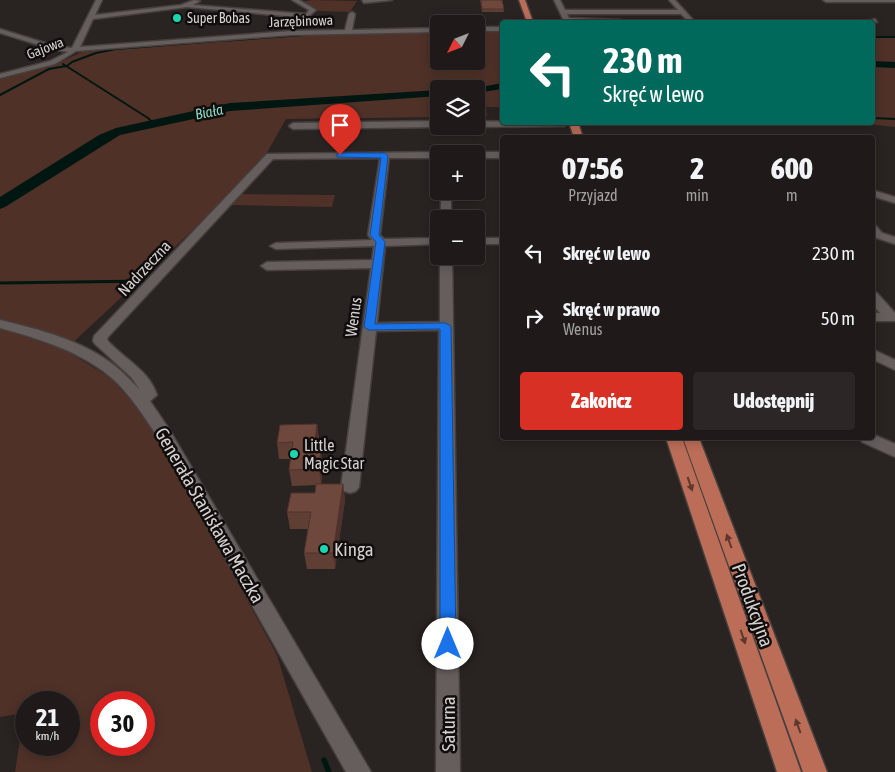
<!DOCTYPE html>
<html lang="pl">
<meta charset="utf-8">
<style>
:root{--surface:#1f1a19;--page:#2c2726;--text:#f1f3f6;--muted:#a1a1a2;--line:#3c3838;--accent:#d93025}
body{margin:0;font-family:"Asap Condensed",sans-serif;background:var(--page);color:var(--text);height:100vh;display:flex;flex-direction:column;font-size:19px;white-space:nowrap}
*{box-sizing:border-box;margin:0}
p{font-size:16px;color:var(--muted)}
.icon{flex:none;width:28px;height:28px;fill:none;stroke:currentColor;stroke-width:2;stroke-linecap:round;stroke-linejoin:round}
.map{position:relative;flex:1;overflow:hidden}
.details{position:absolute;left:500px;top:135px;width:375px;height:305px;display:flex;flex-direction:column;background:var(--surface);border-radius:5px;box-shadow:0 2px 12px #0003,0 0 0 1px var(--line)}
.details>*{flex:none}
.hud{position:absolute;left:500px;top:20px;width:375px;height:105px;border-radius:5px;box-shadow:0 2px 12px #0003,0 0 0 1px var(--line);background:#00695c;color:#fff;overflow:hidden}
.needle{width:32px;rotate:228deg}
.tools{position:absolute;left:430px;top:15px;display:grid;gap:10px}
.tools a{display:grid;place-items:center;width:55px;height:55px;border-radius:5px;background:var(--surface);box-shadow:0 2px 12px #0003,0 0 0 1px var(--line);font-size:25px}
.speed{position:absolute;left:15px;top:691px;display:flex;gap:10px;font-size:25px;font-weight:700;text-align:center}
.speed>*{display:grid;place-content:center;width:65px;height:65px;border-radius:50%;background:var(--surface);box-shadow:0 2px 12px #0003,0 0 0 1px var(--line);line-height:1}
.speed small{font-size:12px;font-weight:400}
.speed .limit{border:8px solid #d22;background:#fff;color:#111}
.pin{position:absolute;display:grid;place-items:center;width:42px;height:42px;color:#fff;margin:-51px -21px;border-radius:50% 50% 50% 0;rotate:-45deg;box-shadow:0 0 5px #0007}
.pin .icon{rotate:45deg}
.me{position:absolute;width:55px;margin:-28px;rotate:0deg;stroke-linejoin:round;filter:drop-shadow(0 0 4px #0008)}
.turn{display:flex;align-items:center;gap:18px;height:105px;padding:0 20px;font-size:22px}
.turn .icon{width:65px;height:65px;stroke-width:2.5}
.turn b{display:block;font-size:35px;line-height:42px}
.eta{display:flex;justify-content:space-evenly;align-items:center;height:85px;text-align:center}
.eta b{font-size:30px;font-weight:800;line-height:35px}
.primary-button{display:flex;gap:10px;margin-top:auto;padding:10px 20px}
.primary-button a{flex:1;height:58px;border-radius:5px;background:var(--accent);color:#fff;font-size:20px;font-weight:800;line-height:58px;text-align:center}
.primary-button a+a{background:var(--page);color:var(--text)}
ul{padding:0;list-style:none}
li{display:flex;align-items:center;gap:15px;height:65px;padding:0 20px}
li div{flex:1}
li b{display:block;font-size:19px}
li em{font-style:normal}
.map>svg:first-child{display:block}
</style>
<div class="map">
<svg width="895" height="772" viewBox="0 0 895 772">
<rect width="100%" height="100%" fill="#292321"/>
<path fill="#4f3128" fill-rule="evenodd" d="M311,0L357,1L350,12L319,11L303,2Z
M502,29V107H486L487,116L476,117V89H439V117L286,119L264,158L226,199L65,350L111,378L142,413L188,492L277,655L312,772H15L24,713L0,717V78L58,63L86,50L231,40L226,42L236,41L234,39L277,35L439,31V61H476V30ZM26,702H69V745H26ZM101,702H144V745H101Z
M873,36L895,37V127L858,123L872,122Z
M238,194L335,195L332,207L232,205Z"/>
<g fill="none" stroke-linecap="round" stroke-linejoin="round">
<path stroke="#001711" stroke-width="2" d="M872,37H895
M234,40L319,34
M96,53L116,49L231,40
M63,64L148,118L154,124
M67,66L72,62L96,53
M0,78L47,66
M0,95L49,69L66,66
M872,118L895,119"/>
<path stroke="#001711" stroke-width="3" d="M0,283L147,281"/>
<path stroke="#001711" stroke-width="5.5" d="M324,760L329,772"/>
<path fill="#001711" fill-rule="evenodd" d="M872,61L895,62V68L872,67Z
M502,83V89L476,93V89H471Z
M439,90V96L230,111L120,135L5,207L0,209V197L99,135L116,128L230,103Z"/>
<defs>
<path id="minor" d="M96,0H102L95,15L181,5L194,0L200,1L193,5L306,14L309,10L292,0H299L316,10L307,18L187,7L93,19L80,47L291,31L345,30L349,14L352,12L355,14L352,30L439,28V32L291,35L76,51L55,64L0,78V74L50,61L68,52L52,49L0,33V29L55,46L72,48Z
M362,0H392L364,3Z
M554,0H560L565,10H678L669,0H675L695,22H689L681,14H567L569,18L621,20L624,22H568L563,19Z
M823,0H895V2H826Z
M875,19L877,22H868L869,21Z
M476,27H502V31H476Z
M439,121V127L293,129L289,126L293,123Z
M476,121L568,123L564,126L476,127Z
M439,152L443,154H439V158H389L380,235L384,239L439,238V244L385,246L377,323L440,322V256H452L460,772H436L439,330L376,331L359,487L356,491L350,493L344,491L341,487L371,268L267,270L261,266L267,262L372,260L374,246L276,249L270,246L276,243L372,240L368,235L380,158L273,159L108,337L107,340C124,359 149,370 157,395L150,401L169,429L371,772H346L153,430C139,409 124,386 103,371C73,349 36,338 0,328V320C38,329 84,341 115,366C124,373 132,382 140,390L131,377L95,344L93,341L94,336L267,154Z
M476,152H502V158H476V154H472Z
M872,190L895,197V203L872,196Z
M441,191H451V219H441Z
M872,225L876,226L882,233L895,237V244L874,237Z
M476,238H502V244H476Z
M872,292L877,293L895,313V321H872V313H880L872,304Z
M872,349L895,360V370L872,359Z
M872,434L895,444V457L862,442L860,438H872Z"/>
<path id="major" d="M519,0H525L533,22H527Z
M569,122H578L583,138H574Z
M666,438H682L801,772H777Z
M683,438H699L827,772H803Z"/>
</defs>
<use href="#minor" stroke="#453f3e" stroke-width="3"/>
<use href="#major" stroke="#453f3e" stroke-width="3"/>
<use href="#minor" fill="#655e5c" fill-rule="evenodd"/>
<use href="#major" fill="#bb6d57" fill-rule="evenodd"/>
</g>
<path fill="#5f3e34" d="M480,0H502L504,12H482Z
M317,424L319,440L318,450L323,466L321,484H343L345,500L335,569H307L304,553L308,529H290L287,512L315,493L316,485L292,486L289,470L290,459H279L277,443Z"/>
<path fill="#4e322b" d="M317,424L319,440L316,466L314,450Z
M321,449L323,466L321,485L319,469Z
M343,484L345,500L335,569L333,553Z"/>
<path fill="#6f483d" stroke="#4e322b" d="M481,0H502L504,9H482Z
M317,424L314,450L321,449L319,469L289,470L293,442L277,443L280,425Z
M316,484H343L333,553H304L311,512H287L291,493H315Z"/>
<defs><path id="oneway-solid" d="M-6-.8H1V-3.2L6.5 0L1 3.2V.8H-6Z" transform="scale(1.25)"/></defs>
<g fill="#5d382e">
<use href="#oneway-solid" transform="translate(690 484) rotate(71)"/>
<use href="#oneway-solid" transform="translate(729 541) rotate(-110)"/>
<use href="#oneway-solid" transform="translate(743 637) rotate(71)"/>
<use href="#oneway-solid" transform="translate(798 726) rotate(-110)"/>
</g>
<path fill="#1a73e8" stroke="#114b97" d="M340,153H385L388,156L379,235L385,242L375,324L445,323L451,326L456,644L453,649L448,651L442,649L440,644V329L369,330L364,327L376,242L370,235L381,158L337,157L336,155Z"/>
<g fill="#1bd5b1" stroke="#100d0c" stroke-width="2">
<circle cx="177" cy="18" r="5"/>
<circle cx="294" cy="454" r="5"/>
<circle cx="324" cy="549" r="5"/>
</g>
<g text-anchor="middle" stroke-width="5" stroke-linejoin="round" paint-order="stroke">
<g font-size="14" fill="#d5d1d0" stroke="#100d0c" text-anchor="start">
<text x="187" y="23">Super Bobas</text>
</g>
<g font-size="14" fill="#d5d1d0" stroke="#100d0c">
<text transform="translate(301 21) rotate(-2)" y="5">Jarzębinowa</text>
<text transform="translate(45 48) rotate(-21)" y="5">Gajowa</text>
</g>
<g font-size="15" font-style="italic" fill="#87d8c2" stroke="#100d0c">
<text transform="translate(209 112) rotate(-12)" y="5">Biała</text>
</g>
<g font-size="16" fill="#d5d1d0" stroke="#100d0c">
<text transform="translate(144 268) rotate(-47)" y="6">Nadrzeczna</text>
<text transform="translate(353 317) rotate(-82)" y="6">Wenus</text>
</g>
<g font-size="16" fill="#d5d1d0" stroke="#100d0c" text-anchor="start">
<text x="304" y="451">Little<tspan x="304" dy="18">Magic Star</tspan></text>
</g>
<g font-size="19" fill="#d5d1d0" stroke="#100d0c">
<text transform="translate(210 515) rotate(60)" y="7">Generała Stanisława Maczka</text>
<text transform="translate(753 605) rotate(70)" y="7">Produkcyjna</text>
<text transform="translate(448 724) rotate(-90)" y="7">Saturna</text>
</g>
<g font-size="19" fill="#d5d1d0" stroke="#100d0c" text-anchor="start">
<text x="334" y="556">Kinga</text>
</g>
</g>
</svg>
<div class="tools">
<a><svg class="needle" viewBox="-14 -14 28 28"><path d="M0-13l5 13h-10z" fill="#e53935"/><path d="M0 13l5-13h-10z" fill="#a1a1a2"/></svg></a>
<a><svg class="icon" aria-label="layers" viewBox="0 0 24 24"><path d="M12 4l9 5-9 5-9-5zM3 14l9 5 9-5"/></svg></a>
<a>+</a>
<a>−</a>
</div>
<div class="speed"><div>21<small>km/h</small></div><div class="limit">30</div></div>
<div class="pin" style="left:340px;top:155px;background:#d93025"><svg class="icon" aria-label="arrive" viewBox="0 0 24 24"><path d="M6 21V4h12l-3 4 3 4H6"/></svg></div>
<svg class="me" style="left:448px;top:644px" viewBox="-20 -20 40 40"><circle r="19" fill="#fff"/><path d="M0-13L10 11 0 6-10 11z" fill="#1a73e8"/></svg>
<div class="hud">
<div class="turn"><svg class="icon" aria-label="left" viewBox="0 0 24 24"><path d="M17 20v-9H6M10 6l-5 5 5 5"/></svg><div><b>230 m</b>Skręć w lewo</div></div>
</div>
<section class="details">
<div class="eta">
<div><b>07:56</b><p>Przyjazd</p></div>
<div><b>2</b><p>min</p></div>
<div><b>600</b><p>m</p></div>
</div>
<ul>
<li><svg class="icon" aria-label="left" viewBox="0 0 24 24"><path d="M17 20v-9H6M10 6l-5 5 5 5"/></svg><div><b>Skręć w lewo</b></div><em>230 m</em></li>
<li><svg class="icon" aria-label="right" viewBox="0 0 24 24"><path d="M7 20v-9h11M14 6l5 5-5 5"/></svg><div><b>Skręć w prawo</b><p>Wenus</p></div><em>50 m</em></li>
</ul>
<div class="primary-button"><a>Zakończ</a><a>Udostępnij</a></div>
</section>
</div>
